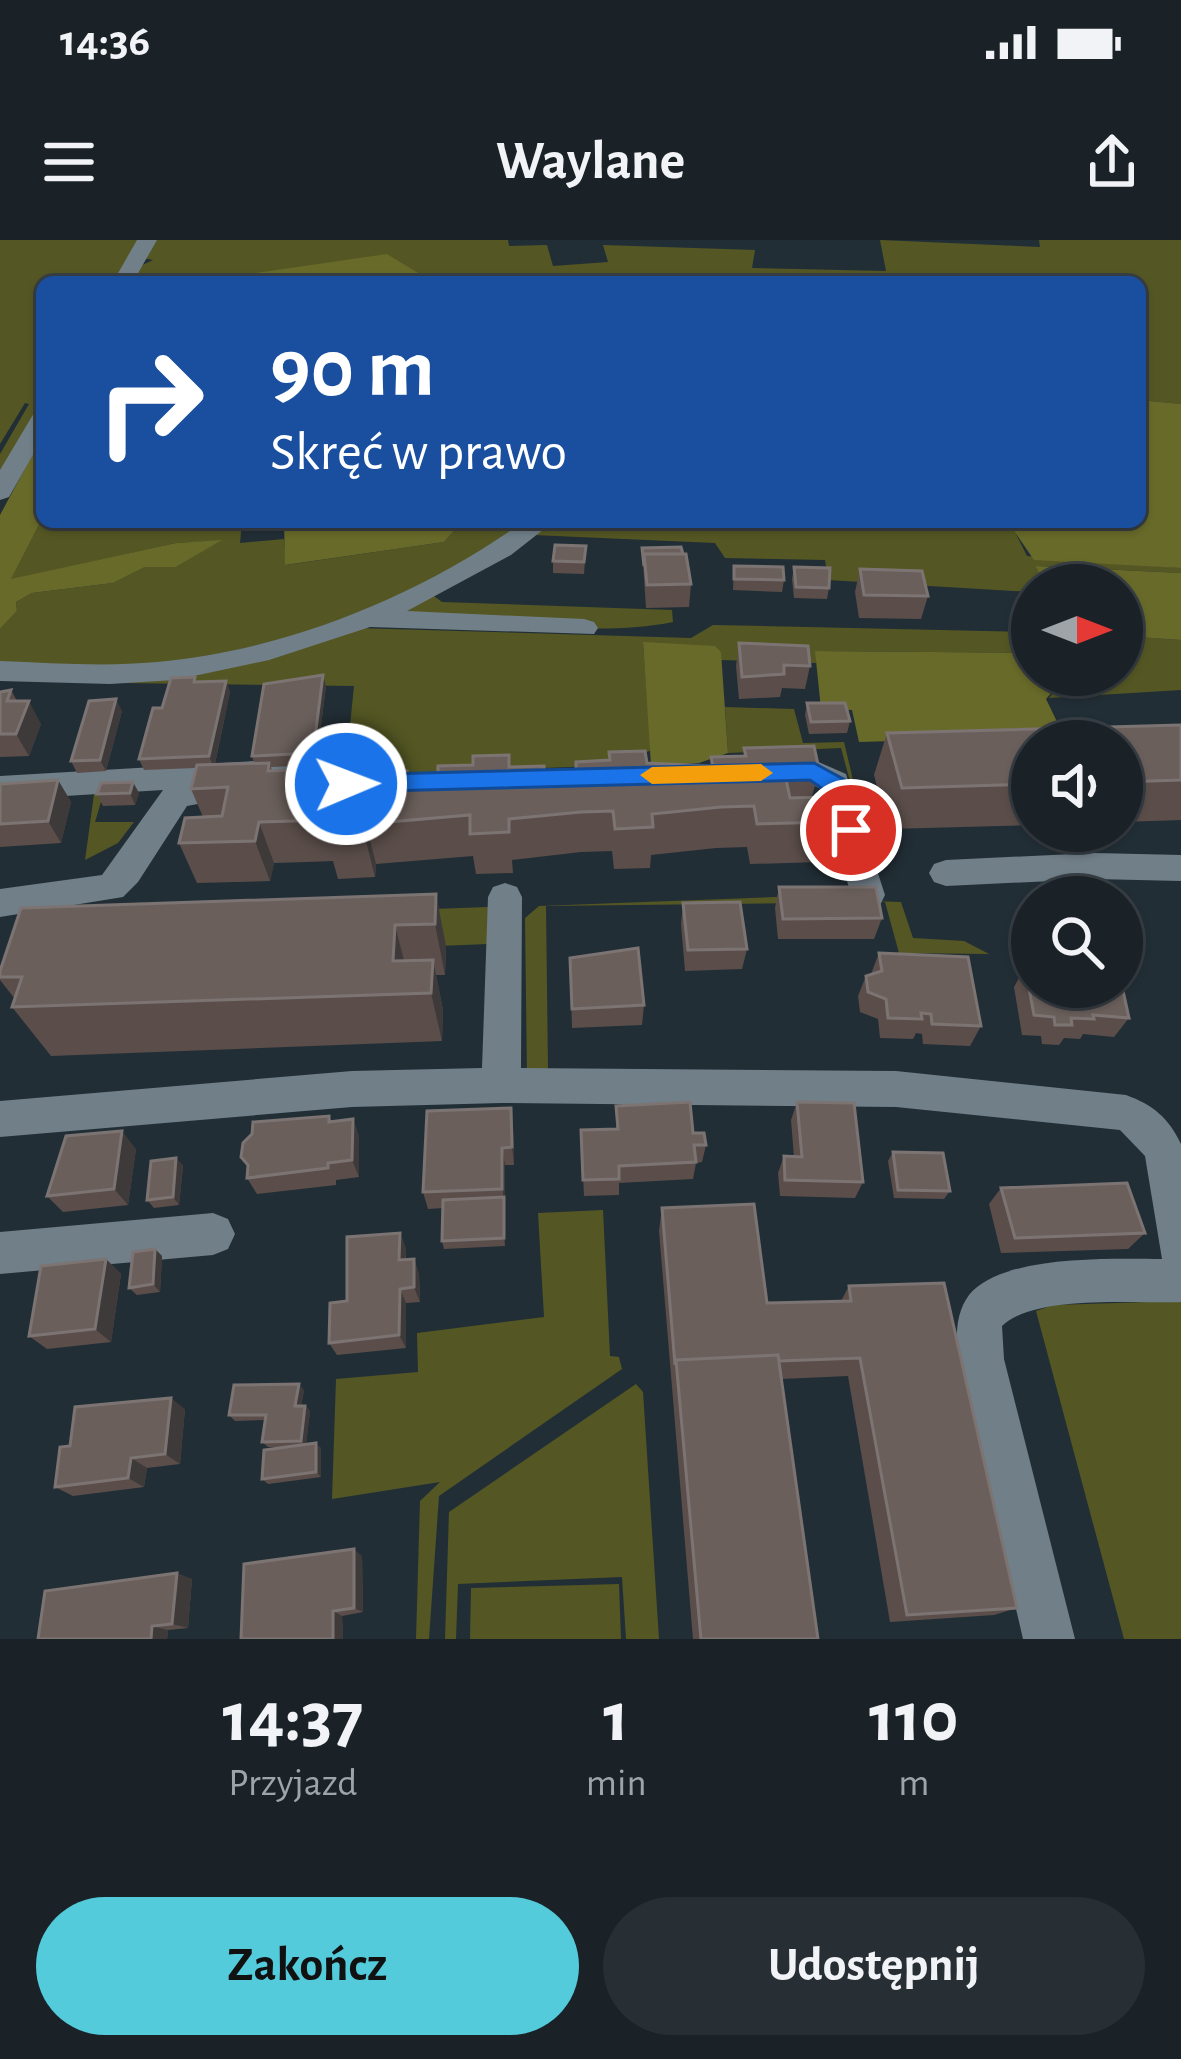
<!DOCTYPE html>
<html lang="pl">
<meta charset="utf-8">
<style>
:root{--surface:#1a2228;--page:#272f34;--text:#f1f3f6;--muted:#9fa4a8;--line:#383f45;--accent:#53cbdb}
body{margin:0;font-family:"Alegreya Sans",sans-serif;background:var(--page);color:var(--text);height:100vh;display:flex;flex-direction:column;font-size:45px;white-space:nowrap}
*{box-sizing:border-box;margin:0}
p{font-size:39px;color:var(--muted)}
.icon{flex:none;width:66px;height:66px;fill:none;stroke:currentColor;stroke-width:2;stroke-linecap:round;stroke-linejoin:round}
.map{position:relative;height:1399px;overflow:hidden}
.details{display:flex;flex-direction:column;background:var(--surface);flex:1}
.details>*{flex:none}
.banner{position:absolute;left:36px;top:36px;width:1110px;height:252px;border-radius:18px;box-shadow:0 3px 9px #0004,0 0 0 3px var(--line);background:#1a4fa0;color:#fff;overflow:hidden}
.needle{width:78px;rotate:90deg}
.controls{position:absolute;left:1011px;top:324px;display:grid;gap:24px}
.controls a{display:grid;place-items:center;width:132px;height:132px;border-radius:50%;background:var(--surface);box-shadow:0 3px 9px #0004,0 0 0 3px var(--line);font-size:60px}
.pin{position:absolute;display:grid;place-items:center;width:102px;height:102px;color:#fff;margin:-51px;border:6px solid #fff;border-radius:50%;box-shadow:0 3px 12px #0007}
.me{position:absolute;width:132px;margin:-66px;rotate:89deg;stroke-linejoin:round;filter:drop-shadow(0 0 9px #0008)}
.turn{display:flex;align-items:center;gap:42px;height:252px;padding:0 36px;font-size:54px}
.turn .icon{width:156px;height:156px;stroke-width:2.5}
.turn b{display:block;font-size:84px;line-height:102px}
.eta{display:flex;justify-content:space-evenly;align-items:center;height:204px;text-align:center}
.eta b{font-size:72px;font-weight:600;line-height:84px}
.action{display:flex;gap:24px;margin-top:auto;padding:24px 36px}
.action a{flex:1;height:138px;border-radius:72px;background:var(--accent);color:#111;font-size:48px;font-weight:600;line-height:138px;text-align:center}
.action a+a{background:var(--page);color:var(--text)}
.status{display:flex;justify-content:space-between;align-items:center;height:84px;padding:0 60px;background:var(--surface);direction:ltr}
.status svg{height:33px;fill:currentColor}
header{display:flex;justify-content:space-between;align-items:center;height:156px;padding:0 36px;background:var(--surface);font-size:54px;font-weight:600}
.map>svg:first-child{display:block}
</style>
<div class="status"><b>14:36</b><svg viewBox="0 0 49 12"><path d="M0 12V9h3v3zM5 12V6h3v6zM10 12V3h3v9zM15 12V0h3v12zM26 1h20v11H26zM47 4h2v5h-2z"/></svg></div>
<header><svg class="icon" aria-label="menu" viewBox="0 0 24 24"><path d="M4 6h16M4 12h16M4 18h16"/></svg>Waylane<svg class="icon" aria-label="share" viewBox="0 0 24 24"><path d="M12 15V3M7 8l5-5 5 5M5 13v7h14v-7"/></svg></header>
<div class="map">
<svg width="1181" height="1399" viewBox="0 0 1181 1399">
<rect width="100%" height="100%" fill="#222e36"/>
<path fill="#545723" d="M0,0H141L118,42H42V162L0,236V214L29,164L25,163L0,204Z
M152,0H508L509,6L547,5L553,26L608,22L603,5L755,10L752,28L886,31L880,0L1040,7L1039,0H1181V164L1140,160V42H391L422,36L262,34L194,42H129L138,27L153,20L143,18Z
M42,279L180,285L242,282L240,303L284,299L286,325L444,302L462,282H531L439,338L341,382L257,406L147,429L0,425V389L17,371L16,362L32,353L113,343L145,327H176L219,301L176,303L10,340Z
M548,282H815L855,289L1013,288L1027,316L1181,328V333L1037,326L1044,345H1032V352L828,340L825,320L725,318L715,303L533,295Z
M430,353L442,362L672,370L673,382C594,398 493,380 412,375L395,369Z
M713,385L1032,392V413L816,411V423L721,420V412L643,403L651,510L623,525L345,535L354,446L121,443L356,388L691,398Z
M1122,396L1181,400V450L1049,458L1067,435H1122Z
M725,467L794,469L803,503L844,502L880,653L841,508L728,513Z
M95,547L104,552L95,582H134L118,603L85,620Z
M829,655L836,660L901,662L913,698L964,701L989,714L899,713L885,662L546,666L548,830L527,836L525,678L539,666Z
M488,667V704L413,707L379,671Z
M603,970L610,1116L619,1117L622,1129L439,1256L429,1399H416L420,1261L440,1242L332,1259L336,1139L418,1132L417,1093L544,1077L538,973Z
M1181,1061V1399H1124L1036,1071L1053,1065Z
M636,1144L643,1152L659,1399H626L622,1337L458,1344L456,1399H445L449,1272Z
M619,1344L621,1399H470L471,1348Z"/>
<path fill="#686a29" d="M387,14L423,36L391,42H194Z
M1140,160L1181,164V328L1034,320L1012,288L855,289L816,282H1140Z
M42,197V279L11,339L176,303L222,300L176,327H145L113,343L32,353L16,362L17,371L0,389V275Z
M284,282H319L321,290L358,282H462L444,302L285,325Z
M1036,326L1181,333V400L1122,396V345H1044Z
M643,402L715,406L721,412L728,513L699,523L651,525Z
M815,411L1032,413V435H1067L1046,459L1064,496L859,502L852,470L821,469Z"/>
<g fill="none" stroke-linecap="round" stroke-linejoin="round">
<path fill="#717f89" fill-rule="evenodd" d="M137,0H157L133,42H113Z
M42,171V199L9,257L0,260V230L34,173Z
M523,282H553L511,315L407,371L584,379L594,382L598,388L594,394L370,387L269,420L175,440L110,444L0,441V421C52,423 105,427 157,422C287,410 417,357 523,282Z
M325,517L336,520L341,528L336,536L255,544L251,554L187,566L138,642L123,657L0,677V649L102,635L163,550L0,560V536Z
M769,520H814L846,534L885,655L880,665L868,669L856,665L851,655L821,549L809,543L758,540L753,532L758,524Z
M1095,613L1181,615V641L1095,639L946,646L934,642L929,633L934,624L946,620Z
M505,643L517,647L522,657L521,828L896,831L1126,855C1153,865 1168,877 1181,904V1062C1136,1064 1035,1054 1002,1086L1004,1119L1075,1399H1023L958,1119C956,1097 955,1074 969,1055C1002,1014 1113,1019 1162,1019L1145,916L1120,890L896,867L501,863L352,867L0,897V861L352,831L482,828L488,657L493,647Z
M213,973L228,979L235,994L228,1009L213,1015L0,1034V992Z"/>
</g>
<path fill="#5b4e4a" d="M586,306L584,334L553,333V321Z
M642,308L691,344L689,367L646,368Z
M734,326L784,340L782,352L733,350Z
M794,327L829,348L827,359L794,358L792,339Z
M860,329L928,356L921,379L859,378L855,352Z
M739,403L810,426L805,449L782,448L780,457L739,459L736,426Z
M195,437L197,442L226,441L230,452L215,524L254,523L252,516L326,446L316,525L271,527L272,531H407L408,536L510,527L544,531L647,523L710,526L711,517L743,516L744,508L819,529L812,557L832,582L821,622L750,624L747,607L716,608L651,615L650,628L614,629L612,611L581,612L512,620L513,633L476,634L473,616L376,624L375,637L338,639L333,621L306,622L274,623L270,641L197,643L179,603L203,577L191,549L196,528L144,530L139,519L162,468Z
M11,450L17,461L41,484L29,516L0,517V452Z
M807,463L850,481L847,493L809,494L805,475Z
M122,471L106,531L77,533L71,521Z
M1181,485V580L1122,582V501H1032V585L888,589L874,535L887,493Z
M58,540L71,562L61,603L0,607V544Z
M139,553L135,565L103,566L97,554Z
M779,647L882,678L874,699H778L775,668Z
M436,654L446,706L445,735H436L443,770L442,801L51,816L12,767L15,759L0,740V731Z
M683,663L747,709L742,729L685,731L681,684Z
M879,713L981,786L970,806L923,804L922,794L916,793L913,799L880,798L878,779L860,772L858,756L866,736L871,734Z
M570,718L644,765L642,785L572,788Z
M1025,727L1129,778L1114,797L1083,794L1080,799L1064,798L1059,805L1042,804L1041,796L1022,795L1014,747Z
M797,862L863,942L855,958L780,956L778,933L784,916L794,917L791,880Z
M616,866L693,893L706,905L702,922L696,923L693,939L619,943V955L584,956L581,890L616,889Z
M329,876L332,882L353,879L359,897V937L336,940V945L257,954L247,938L248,928L241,917Z
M513,886L514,925H505V1006L444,1009L442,1001L443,968L428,969L423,952Z
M136,909L128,965L63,972L47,956Z
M893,912L950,951L944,959L894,958L888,921Z
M176,918L183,926L179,965L154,968L147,960Z
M1001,948L1145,993L1128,1009L1001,1013L989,964Z
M662,968L767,1063L841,1061L849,1046L1017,1368L994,1375L890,1382L848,1136L781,1139L818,1399H693L659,991Z
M400,993L406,1009V1020L414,1019L419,1034L420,1062L406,1063V1108L337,1115L329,1103L347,1061Z
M155,1009L162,1016L160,1052L137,1055L129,1048Z
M106,1019L121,1034L111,1102L47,1109L29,1096Z
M304,1150L301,1166H305L310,1171L306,1204L321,1208V1237L268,1244L262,1239L287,1207H268L262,1202L265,1180L235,1181L229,1175Z
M185,1169L180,1224L147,1228L144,1247L73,1256L55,1247Z
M362,1316L363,1372L342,1376L343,1399H241Z
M192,1339L188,1388L168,1390L167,1399H38Z"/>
<path fill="#3e3a3a" d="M323,435L326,446L316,525L313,513Z
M226,441L230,452L214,528L209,516Z
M116,459L122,471L106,531L100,520Z
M29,461L41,484L29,516L16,494Z
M58,540L71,562L61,603L48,581Z
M133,542L139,553L135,565L130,553Z
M259,582L274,623L270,641L255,601Z
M366,584L376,624L375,637L365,597Z
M436,654L446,706L445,735L435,684Z
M395,685L408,736L393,721Z
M433,720L443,770L442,801L431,753Z
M511,868L513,886L514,925L512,907Z
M353,879L359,897V937L352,920Z
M122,891L136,909L128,965L114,949Z
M502,908L505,925V1006L504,998Z
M176,918L183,926L179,965L173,957Z
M400,993L406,1009L405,1035L399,1020Z
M155,1009L162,1016L160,1052L153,1044Z
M106,1019L121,1034L111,1102L95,1089Z
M414,1019L419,1034L420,1062L414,1047Z
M400,1049L406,1063V1108L399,1095Z
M299,1144L304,1150L300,1172L295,1166Z
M171,1158L185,1169L180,1224L165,1214Z
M305,1166L310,1171L306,1206L301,1201Z
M316,1203L321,1208V1237L316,1232Z
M131,1218L147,1228L144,1247L128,1238Z
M354,1309L362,1316L363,1372L354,1368Z
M177,1333L192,1339L188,1388L172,1384Z
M333,1371L342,1376L343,1399H333Z
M152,1386L168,1390L167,1399H151Z"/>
<path fill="#6a5f5b" stroke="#7c7473" stroke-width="3" d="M555,305L586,306L584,322L553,321Z
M681,307L683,314H644V326L642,308Z
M644,314H686L691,344L647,345Z
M734,326L783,327L784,340L734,339Z
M794,327L830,328L829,348L796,347Z
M860,329L922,331L928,356L864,355Z
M739,403L808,406L810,426L784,425V434L742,437Z
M323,435L313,513L252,516L264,444Z
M195,437L194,442L226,441L209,516L139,519L153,468H162L171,438Z
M11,450L7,461H29L16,494H0V452Z
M116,459L100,520L71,521L89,461Z
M807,463H845L850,481L811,482Z
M1181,485V540L1122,542V501H1032V544L902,548L887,493Z
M814,506L819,529L784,530L790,558L826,557L832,582L757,584L754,566L721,567L652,574L653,587L615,589L613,571L581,572L509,579V592L470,594V575L366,584L365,597L326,598L328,580L259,582L255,601L179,603L185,578L222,576L228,547L191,549L197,525L269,523L268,531L336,528L337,520L373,519L372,532L407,531V536L438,535V526L473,525V516L509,515V527L544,526V531L576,530V522L610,520L609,512L645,511L647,523L713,526L711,517L746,516L744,508Z
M58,540L48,581L0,584V544Z
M133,542L130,553L97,554L101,543Z
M779,647H876L882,678L783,679Z
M436,654L435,684L395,685L393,721L433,720L431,753L12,767L22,737H0V731L21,668Z
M740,662L747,709L688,710L683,663Z
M638,708L644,765L572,769L570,718Z
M879,713L968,717L981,786L932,784L931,774L921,773L922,779L888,778L886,759L868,752L866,736L882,731Z
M1025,727L1032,728V747L1122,746L1129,778L1093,775L1094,779L1071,778L1072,785H1055L1054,777L1034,775Z
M690,862L693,893H704L706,905H694L696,922L619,926V939L583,940L581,890L618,889L616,866Z
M797,862L854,863L863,942L785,940L784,916L802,917Z
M511,868L512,907L502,908V949L423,952L427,871Z
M329,876V882L353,879L352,920L328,923V928L247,938L248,925L241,917L243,903L252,894L253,882Z
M122,891L114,949L47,956L66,896Z
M893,912L943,913L950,951L898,950Z
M176,918L173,957L147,960L151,921Z
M1127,943L1145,993L1015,998L1001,948Z
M504,957V998L442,1001L443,960Z
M754,964L767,1063L851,1061L849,1046L944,1043L1017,1368L907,1375L860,1118L779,1121L778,1115L676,1120L675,1125L662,968Z
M400,993L399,1020L414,1019V1047L400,1049L399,1095L329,1103L330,1063L347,1061V997Z
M155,1009L153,1044L129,1048L133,1012Z
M106,1019L95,1089L29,1096L41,1026Z
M778,1115L818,1399H701L676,1120Z
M299,1144L295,1166H305L301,1201L262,1202L266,1175H229L234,1145Z
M171,1158L165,1214L131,1218L128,1238L55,1247L60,1207L70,1206L75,1167Z
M316,1203V1232L262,1239L264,1210Z
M354,1309V1368L333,1371V1399H241L244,1324Z
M177,1333L172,1384L152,1386L151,1399H38L45,1351Z"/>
<path fill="#1a73e8" stroke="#114b97" stroke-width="3" d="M814,523L847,541L863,590L860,597H842L827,552L810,540L346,552L334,544L346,535Z"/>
<path fill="#f59e0b" d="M761,524L773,533L761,541L652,544L640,535L652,527Z"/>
</svg>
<div class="controls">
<a><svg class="needle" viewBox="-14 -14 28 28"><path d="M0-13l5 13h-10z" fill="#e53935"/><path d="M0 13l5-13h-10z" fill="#9fa4a8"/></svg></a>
<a><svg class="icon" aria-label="sound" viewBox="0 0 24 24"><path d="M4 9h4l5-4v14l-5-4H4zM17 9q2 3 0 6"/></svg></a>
<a><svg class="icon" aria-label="search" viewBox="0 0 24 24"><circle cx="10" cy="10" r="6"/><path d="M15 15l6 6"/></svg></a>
</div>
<div class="pin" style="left:851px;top:590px;background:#d93025"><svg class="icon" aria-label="arrive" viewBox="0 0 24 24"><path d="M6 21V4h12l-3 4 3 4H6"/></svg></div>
<svg class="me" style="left:346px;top:544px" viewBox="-20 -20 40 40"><circle r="17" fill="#1a73e8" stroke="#fff" stroke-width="3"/><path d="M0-11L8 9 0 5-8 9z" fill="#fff"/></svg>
<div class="banner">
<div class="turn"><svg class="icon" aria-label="right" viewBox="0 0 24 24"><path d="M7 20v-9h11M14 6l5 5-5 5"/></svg><div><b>90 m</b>Skręć w prawo</div></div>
</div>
</div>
<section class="details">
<div class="eta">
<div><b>14:37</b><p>Przyjazd</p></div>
<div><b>1</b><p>min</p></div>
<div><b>110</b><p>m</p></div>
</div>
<div class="action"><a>Zakończ</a><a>Udostępnij</a></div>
</section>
